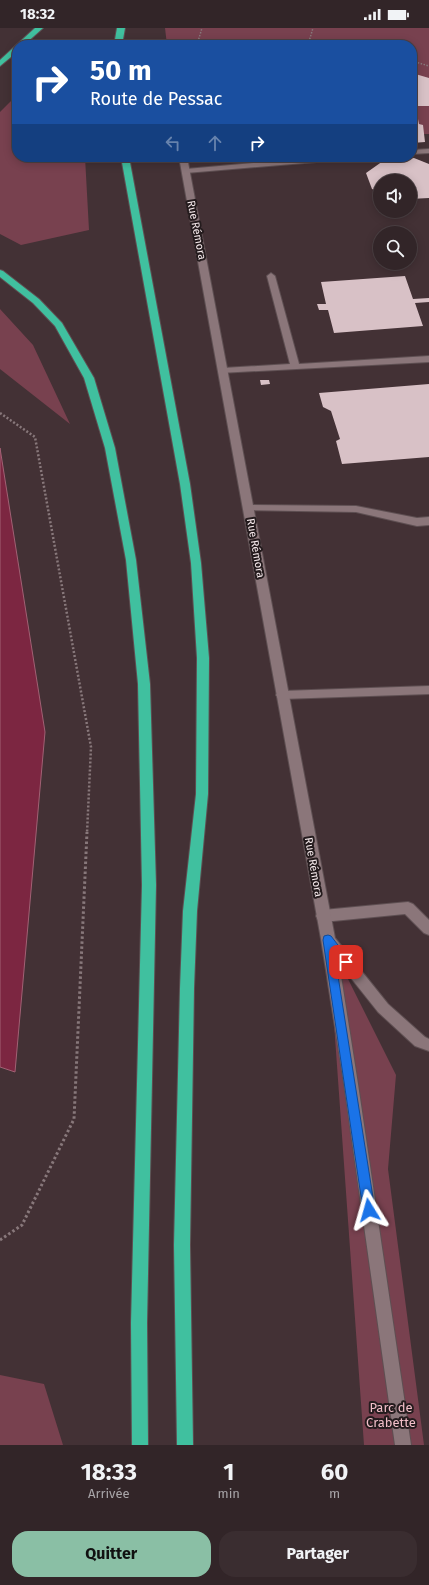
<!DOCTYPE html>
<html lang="fr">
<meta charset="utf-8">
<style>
:root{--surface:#322528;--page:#3a2d30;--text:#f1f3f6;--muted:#a8a5a8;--line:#4d4245;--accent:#8abfa5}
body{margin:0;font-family:"Fira Sans",sans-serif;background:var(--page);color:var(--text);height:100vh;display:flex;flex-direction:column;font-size:15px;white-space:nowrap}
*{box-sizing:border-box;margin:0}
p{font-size:13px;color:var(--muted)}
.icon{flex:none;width:22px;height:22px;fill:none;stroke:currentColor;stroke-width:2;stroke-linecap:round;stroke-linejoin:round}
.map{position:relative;height:1417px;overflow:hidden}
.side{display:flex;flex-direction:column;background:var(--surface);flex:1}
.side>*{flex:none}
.hud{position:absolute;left:12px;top:12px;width:405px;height:122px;border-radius:16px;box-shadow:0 2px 10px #0003,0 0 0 1px var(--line);background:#1a4fa0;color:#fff;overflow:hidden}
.fabs{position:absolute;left:373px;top:146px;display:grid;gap:8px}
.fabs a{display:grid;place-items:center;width:44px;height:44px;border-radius:50%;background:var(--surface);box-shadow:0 2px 10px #0003,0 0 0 1px var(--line);font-size:20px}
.pin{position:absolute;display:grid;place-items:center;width:34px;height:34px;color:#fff;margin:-17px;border-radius:8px;box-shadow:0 2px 6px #0006}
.me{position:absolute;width:44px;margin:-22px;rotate:352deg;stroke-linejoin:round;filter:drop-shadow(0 0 3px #0008)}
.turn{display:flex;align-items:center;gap:14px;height:84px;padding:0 12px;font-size:18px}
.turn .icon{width:52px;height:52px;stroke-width:2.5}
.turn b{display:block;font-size:28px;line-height:34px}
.lanes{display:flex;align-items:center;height:38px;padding:0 12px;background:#0003;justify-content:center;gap:20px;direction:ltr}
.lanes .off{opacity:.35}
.eta{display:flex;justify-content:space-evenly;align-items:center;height:68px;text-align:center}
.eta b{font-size:24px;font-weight:700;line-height:28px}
.cta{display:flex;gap:8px;margin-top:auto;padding:8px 12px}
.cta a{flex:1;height:46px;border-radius:16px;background:var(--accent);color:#111;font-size:16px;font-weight:700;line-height:46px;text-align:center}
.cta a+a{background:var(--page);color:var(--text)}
.status{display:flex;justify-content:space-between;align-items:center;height:28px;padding:0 20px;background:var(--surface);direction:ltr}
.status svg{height:11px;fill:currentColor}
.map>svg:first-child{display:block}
</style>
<div class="status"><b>18:32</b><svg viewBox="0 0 49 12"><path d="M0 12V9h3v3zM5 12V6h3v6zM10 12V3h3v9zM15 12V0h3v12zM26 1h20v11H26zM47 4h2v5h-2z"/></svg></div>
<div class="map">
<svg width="429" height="1417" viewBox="0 0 429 1417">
<rect width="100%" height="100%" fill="#433135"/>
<path fill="#78414f" d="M165,0H429V106H412V17H167Z
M17,67V129H85L89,202L21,217L0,206V84Z
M0,281L33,317L70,396L0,341Z
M328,911L396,1047L388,1141L424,1417H364Z
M0,1347L44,1356L63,1417H0Z"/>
<path fill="#7c2641" stroke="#a16174" d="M0,420L45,704L15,1044L0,1039Z"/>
<path fill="#d8c1c6" d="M412,45L429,50V78H412Z
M412,91H418L419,96L423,97L425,114L412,115Z
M414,130L429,136V170L410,171V153H380V164L372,161L366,145L383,133Z
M405,248L413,271L429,270V274L415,275L423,298L334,305L328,282H319L317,276H326L321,254Z
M260,352H269L270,356L261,357Z
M429,356V429L342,436L336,413L340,411L331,383L323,379L319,365Z"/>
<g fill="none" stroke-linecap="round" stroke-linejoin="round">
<defs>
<path id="lane" d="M429,121V125L412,126V122Z
M323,129H356L352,131L186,145L182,143L186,141Z
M271,245L275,248L299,336L429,328V334L220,345L218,343L223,340L290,336L267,248Z
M248,477L356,478L417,490L429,489V497L417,498L356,484L244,482L243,480L244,478Z
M429,658V666L282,671L278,670L276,667L278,664L282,663Z
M408,874L413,876L429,892V907L424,905L405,886L323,894L318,892L316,888L318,884L323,882Z"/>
<path id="street" d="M179,129H187L335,910L388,976L425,1009L429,1011V1023L415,1018L378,984L339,935L358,1056L411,1417H395L344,1056L321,911Z"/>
<path id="highway" d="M35,0H43L24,17H17V24L0,38V32Z
M117,0H125L122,17H114Z
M121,129H129L190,456L201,535L209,630L208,766L197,883L194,960L190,1217L193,1417H177L174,1217L180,960L183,883L196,766L197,630L191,535L180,456Z
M0,242L3,243L39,271L62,295L94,350L115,420L136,532L150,656L156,857L147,1295L148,1417H132L131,1295L142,857L138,656L126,532L105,420L84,350L55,298L33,275L0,249Z"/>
</defs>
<use href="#lane" stroke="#5e4f52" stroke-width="2"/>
<use href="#street" stroke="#5e4f52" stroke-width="2"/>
<use href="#highway" stroke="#5e4f52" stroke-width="2"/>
<path stroke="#88787b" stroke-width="1.5" stroke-dasharray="1.5 1.5" stroke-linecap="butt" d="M197,17L202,0
M308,17L313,0
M412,33L429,38"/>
<path stroke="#88787b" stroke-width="2.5" stroke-dasharray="2 2" stroke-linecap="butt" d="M0,385L35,409L91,719L87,805"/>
<path stroke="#88787b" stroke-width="3" stroke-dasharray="2.5 2.5" stroke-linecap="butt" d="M0,1212L22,1197L74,1091L87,804"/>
<use href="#lane" fill="#8b767a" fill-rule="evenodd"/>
<use href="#street" fill="#8b767a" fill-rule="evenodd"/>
<use href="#highway" fill="#40c09f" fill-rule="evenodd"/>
</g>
<path fill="#1a73e8" stroke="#114b97" d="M328,907L331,908L351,934L350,937C342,940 340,934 335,929L375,1182L373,1186L369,1187L365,1186L363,1182L323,912L324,908Z"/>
<g text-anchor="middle" stroke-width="4" stroke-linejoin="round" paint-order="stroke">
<g font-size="11" fill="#f6eaec" stroke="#241b1d">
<text transform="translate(197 202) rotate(79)" y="4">Rue Rémora</text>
<text transform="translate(256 520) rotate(80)" y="4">Rue Rémora</text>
<text transform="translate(314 839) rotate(80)" y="4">Rue Rémora</text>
</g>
<g font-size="13" fill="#f3bfc9" stroke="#241b1d">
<text x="391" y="1384">Parc de<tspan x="391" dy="15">Crabette</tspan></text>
</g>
</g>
</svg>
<div class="fabs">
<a><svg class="icon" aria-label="sound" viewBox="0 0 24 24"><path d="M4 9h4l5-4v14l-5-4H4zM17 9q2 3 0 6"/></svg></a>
<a><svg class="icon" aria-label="search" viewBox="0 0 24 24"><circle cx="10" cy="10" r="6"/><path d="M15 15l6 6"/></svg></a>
</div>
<div class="pin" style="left:346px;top:934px;background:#d93025"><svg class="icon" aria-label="arrive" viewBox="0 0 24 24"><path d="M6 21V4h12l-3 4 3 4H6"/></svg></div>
<svg class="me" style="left:369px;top:1182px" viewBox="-20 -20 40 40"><path d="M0-17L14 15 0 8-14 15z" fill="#1a73e8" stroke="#fff" stroke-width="4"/></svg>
<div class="hud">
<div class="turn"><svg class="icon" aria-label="right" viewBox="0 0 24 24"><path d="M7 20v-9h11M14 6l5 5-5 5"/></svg><div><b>50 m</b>Route de Pessac</div></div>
<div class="lanes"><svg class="icon off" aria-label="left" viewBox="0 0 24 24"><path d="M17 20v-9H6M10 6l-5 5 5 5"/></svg><svg class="icon off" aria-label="ahead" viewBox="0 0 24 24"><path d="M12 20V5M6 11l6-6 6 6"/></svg><svg class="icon" aria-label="right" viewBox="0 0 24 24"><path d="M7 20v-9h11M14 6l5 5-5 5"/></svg></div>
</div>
</div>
<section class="side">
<div class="eta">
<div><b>18:33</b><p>Arrivée</p></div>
<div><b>1</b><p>min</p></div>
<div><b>60</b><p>m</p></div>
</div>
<div class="cta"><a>Quitter</a><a>Partager</a></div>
</section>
